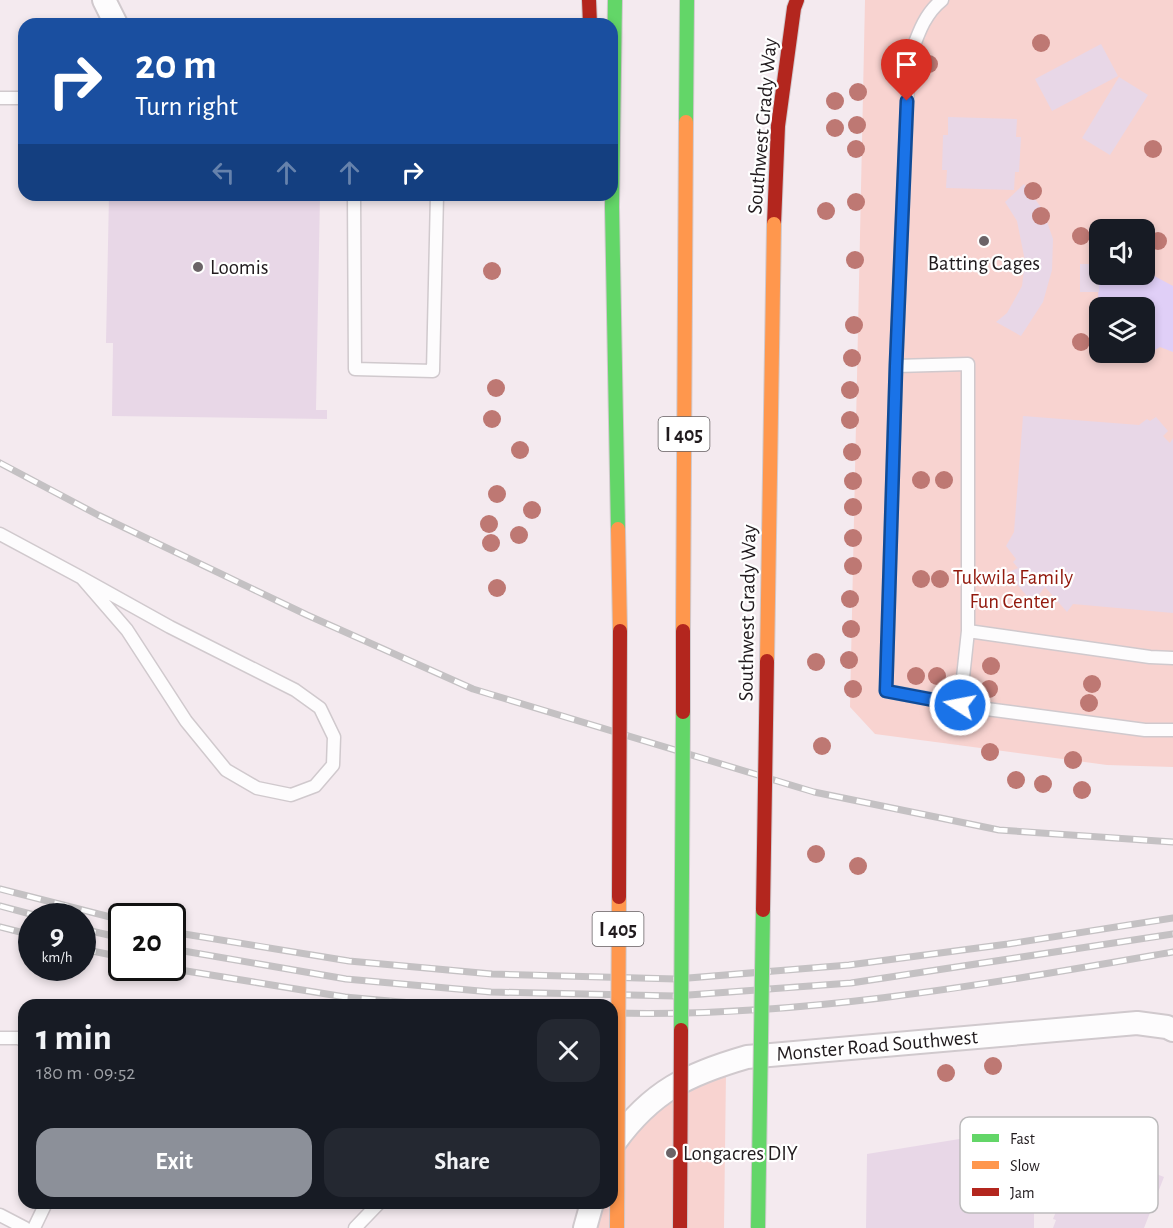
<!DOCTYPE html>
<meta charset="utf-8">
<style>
:root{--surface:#171b24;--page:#242831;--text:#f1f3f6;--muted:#9ea1a6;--accent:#8c9099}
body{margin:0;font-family:"Alegreya Sans",sans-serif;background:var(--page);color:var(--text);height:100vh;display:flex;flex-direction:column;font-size:22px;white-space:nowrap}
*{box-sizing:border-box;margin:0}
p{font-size:20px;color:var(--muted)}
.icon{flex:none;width:33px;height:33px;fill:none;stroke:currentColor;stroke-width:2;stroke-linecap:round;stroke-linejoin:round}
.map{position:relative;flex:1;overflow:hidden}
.details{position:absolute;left:18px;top:999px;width:600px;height:210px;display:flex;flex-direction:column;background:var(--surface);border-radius:18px;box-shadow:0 3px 9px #0003}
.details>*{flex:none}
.guide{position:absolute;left:18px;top:18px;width:600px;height:183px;border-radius:18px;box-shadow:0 3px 9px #0003;background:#1a4fa0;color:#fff;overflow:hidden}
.controls{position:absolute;left:1089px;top:219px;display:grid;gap:12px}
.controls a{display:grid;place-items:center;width:66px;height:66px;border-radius:12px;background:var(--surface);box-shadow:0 3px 9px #0003;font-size:30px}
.speed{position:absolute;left:18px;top:903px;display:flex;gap:12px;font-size:30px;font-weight:700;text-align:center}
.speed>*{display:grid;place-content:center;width:78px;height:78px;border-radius:50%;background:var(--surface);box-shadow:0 3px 9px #0003;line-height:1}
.speed small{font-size:15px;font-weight:400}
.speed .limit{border:3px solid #111;border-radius:9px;background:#fff;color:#111}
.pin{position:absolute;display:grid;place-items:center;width:51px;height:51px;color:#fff;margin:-62px -26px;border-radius:50% 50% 50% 0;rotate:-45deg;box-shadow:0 0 6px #0007}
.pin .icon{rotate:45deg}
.me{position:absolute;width:66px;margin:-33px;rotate:281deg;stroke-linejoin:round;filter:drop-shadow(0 0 4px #0008)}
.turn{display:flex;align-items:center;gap:21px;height:126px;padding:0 18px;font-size:27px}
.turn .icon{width:78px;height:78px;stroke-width:2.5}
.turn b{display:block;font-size:42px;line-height:51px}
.lanes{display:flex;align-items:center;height:57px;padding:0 18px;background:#0003;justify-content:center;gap:30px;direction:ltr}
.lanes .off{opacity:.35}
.round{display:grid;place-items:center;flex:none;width:63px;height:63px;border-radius:18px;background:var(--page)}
.head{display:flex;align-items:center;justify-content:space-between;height:102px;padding:0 18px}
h1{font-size:36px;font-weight:700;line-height:45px}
.button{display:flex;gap:12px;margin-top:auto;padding:12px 18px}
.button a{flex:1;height:69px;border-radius:18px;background:var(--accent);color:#fff;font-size:24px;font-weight:700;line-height:69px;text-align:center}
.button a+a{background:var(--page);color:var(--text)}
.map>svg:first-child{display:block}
</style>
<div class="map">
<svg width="1173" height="1228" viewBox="0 0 1173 1228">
<rect width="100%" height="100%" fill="#f4eaef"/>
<path fill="#f8d3d0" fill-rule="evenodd" d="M865,0H1173V767L1107,765L875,734L850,707ZM1100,230H1144V274H1100ZM1100,308H1144V352H1100Z
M726,1073L724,1228H598L600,1203L624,1141L666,1101Z"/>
<path fill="#e0cff7" d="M1099,264L1100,274H1144L1145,271L1173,286V352L1160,347L1145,356L1132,353L1144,352V308H1100L1099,343L1097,342Z"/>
<path fill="#e8d7e7" d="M1101,44L1118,76L1052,111L1035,79Z
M1119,77L1148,95L1110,155L1082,138Z
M948,117L1017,119L1016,137H1021L1019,172H1015L1014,190L946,188L947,170H942L943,135H948Z
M1024,184L1043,210L1053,239L1052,270L1043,302L1021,336L996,322L1007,313L1022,286L1025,261L1017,221L1005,202Z
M109,195H320L316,410H327V419L112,416L113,343H106Z
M1080,264H1099V292H1080Z
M1023,416L1139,425L1147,419L1150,421L1156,417L1168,431L1163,436L1170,443L1173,438V613L1073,604L1067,612L1045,587L1033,603L1007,573L1018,568L1013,562L1016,559L1006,546L1014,532Z
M1064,1122L1098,1137L1093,1149L1164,1177L1144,1228H1053L1056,1220L1053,1219L1059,1204L1034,1194V1228H866L867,1154Z"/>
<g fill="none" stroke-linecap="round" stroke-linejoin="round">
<defs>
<path id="lane" d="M942,0C923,15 917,38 909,59L896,366L886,691L979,708L1145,730H1173
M0,98H24
M354,195L355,369L433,371L437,195
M896,366L968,364V631L960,705
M0,534L82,578L170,627L295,690L320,708L334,737L333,765L315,786L291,795L257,788L226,770L186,721L127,630L82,578
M968,631L1150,657L1173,658
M0,1038H19L24,1041
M0,1215L25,1228
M34,1228L46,1203
M355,1228L379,1203"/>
<path id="street" d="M104,0L116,24
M615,1142C652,1091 688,1074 747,1057L1137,1023L1167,1027L1173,1030
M585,1228L592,1203"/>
<path id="fast" d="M615,0L612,207L618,529
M686,122L687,0"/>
<path id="slow" d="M618,529L620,631
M683,631L686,122"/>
<path id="jam" d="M589,0L590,24
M774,224L778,126L794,8L797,0"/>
</defs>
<use href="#lane" stroke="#d0c9cd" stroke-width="15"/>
<use href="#street" stroke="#d0c9cd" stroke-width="26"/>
<use href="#fast" stroke="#d0c9cd" stroke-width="16"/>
<use href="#slow" stroke="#d0c9cd" stroke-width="16"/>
<use href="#jam" stroke="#d0c9cd" stroke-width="16"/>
<use href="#lane" stroke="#fdfcfd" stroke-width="12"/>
<use href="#street" stroke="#fdfcfd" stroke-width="22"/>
<use href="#fast" stroke="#63d668" stroke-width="14"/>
<use href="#slow" stroke="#ff974d" stroke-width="14"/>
<use href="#jam" stroke="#b3261e" stroke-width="14"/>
<defs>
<path id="rail" d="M0,463L98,515L307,615L473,689L814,792L999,830L1173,842
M0,889L122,920
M0,906L38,916
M0,927L32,935
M82,929L122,938
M172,932L349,961L492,974L676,979L849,965L1008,944L1173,918
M82,949L122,957
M172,949L346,979L491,992L675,996L851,983L1173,934
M168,968L345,997L434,1005
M612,1013C800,1018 988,984 1173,952"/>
</defs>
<use href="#rail" stroke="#c4c1c3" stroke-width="7"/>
<use href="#rail" stroke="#fff" stroke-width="4.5" stroke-dasharray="14" stroke-linecap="butt"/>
<defs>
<path id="fast-bridge" d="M681,1030L683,712
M758,1228L763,910"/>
<path id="slow-bridge" d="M767,661L774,224
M617,1228L619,897"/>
<path id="jam-bridge" d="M683,712V631
M619,897L620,631
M763,910L767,661
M680,1228L681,1030"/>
</defs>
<use href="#fast-bridge" stroke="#d0c9cd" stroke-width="16" stroke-linecap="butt"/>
<use href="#slow-bridge" stroke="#d0c9cd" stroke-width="16" stroke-linecap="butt"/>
<use href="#jam-bridge" stroke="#d0c9cd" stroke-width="16" stroke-linecap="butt"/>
<use href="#fast-bridge" stroke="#63d668" stroke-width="14"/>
<use href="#slow-bridge" stroke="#ff974d" stroke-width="14"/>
<use href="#jam-bridge" stroke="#b3261e" stroke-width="14"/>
</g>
<g fill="#be7873">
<circle cx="1041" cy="43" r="9"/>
<circle cx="929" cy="64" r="9"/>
<circle cx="858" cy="92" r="9"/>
<circle cx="835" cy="101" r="9"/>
<circle cx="857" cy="125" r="9"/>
<circle cx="835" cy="128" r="9"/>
<circle cx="856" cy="149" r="9"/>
<circle cx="1153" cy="149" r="9"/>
<circle cx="1033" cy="191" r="9"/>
<circle cx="856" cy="202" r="9"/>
<circle cx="826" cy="211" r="9"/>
<circle cx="1041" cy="216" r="9"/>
<circle cx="1081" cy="236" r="9"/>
<circle cx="1158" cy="241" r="9"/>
<circle cx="855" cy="260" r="9"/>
<circle cx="492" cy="271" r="9"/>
<circle cx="854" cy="325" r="9"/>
<circle cx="1081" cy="342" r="9"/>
<circle cx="852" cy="358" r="9"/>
<circle cx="496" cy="388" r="9"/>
<circle cx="850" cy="390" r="9"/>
<circle cx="492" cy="419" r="9"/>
<circle cx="850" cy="420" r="9"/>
<circle cx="520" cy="450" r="9"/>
<circle cx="852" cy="452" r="9"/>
<circle cx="921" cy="480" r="9"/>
<circle cx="944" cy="480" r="9"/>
<circle cx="853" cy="481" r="9"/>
<circle cx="497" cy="494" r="9"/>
<circle cx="853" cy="507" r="9"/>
<circle cx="532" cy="510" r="9"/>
<circle cx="489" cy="524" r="9"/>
<circle cx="519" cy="535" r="9"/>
<circle cx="853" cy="538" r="9"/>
<circle cx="491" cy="543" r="9"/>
<circle cx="853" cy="566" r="9"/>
<circle cx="921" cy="579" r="9"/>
<circle cx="940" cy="579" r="9"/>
<circle cx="497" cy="588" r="9"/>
<circle cx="850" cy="599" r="9"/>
<circle cx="851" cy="629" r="9"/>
<circle cx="849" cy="660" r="9"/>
<circle cx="816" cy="662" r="9"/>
<circle cx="991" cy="666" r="9"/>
<circle cx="916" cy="676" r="9"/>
<circle cx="937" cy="676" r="9"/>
<circle cx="1092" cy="684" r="9"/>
<circle cx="853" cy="689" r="9"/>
<circle cx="989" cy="689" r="9"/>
<circle cx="1089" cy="703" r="9"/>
<circle cx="822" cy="746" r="9"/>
<circle cx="990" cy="752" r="9"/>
<circle cx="1073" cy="760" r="9"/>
<circle cx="1016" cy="780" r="9"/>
<circle cx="1043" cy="784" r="9"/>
<circle cx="1082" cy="790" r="9"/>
<circle cx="816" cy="854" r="9"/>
<circle cx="858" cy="866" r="9"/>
<circle cx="993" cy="1066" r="9"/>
<circle cx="946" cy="1073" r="9"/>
</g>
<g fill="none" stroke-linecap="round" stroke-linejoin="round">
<defs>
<path id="route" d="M907,101L896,366L886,691L960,705"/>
</defs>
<use href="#route" stroke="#114b97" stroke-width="15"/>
<use href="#route" stroke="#1a73e8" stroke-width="10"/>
</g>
<g fill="#6b6367" stroke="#fff" stroke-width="2">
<circle cx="984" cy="241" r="6"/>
<circle cx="198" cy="267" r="6"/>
<circle cx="671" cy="1153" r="6"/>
</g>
<g text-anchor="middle" stroke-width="4.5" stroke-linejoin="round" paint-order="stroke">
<g fill="#fff" stroke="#645f62" stroke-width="1.5">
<rect x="658.5" y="417" width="51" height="34" rx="4.5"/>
<rect x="592.5" y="912" width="51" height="34" rx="4.5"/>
</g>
<g font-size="20" font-weight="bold" fill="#211b1e">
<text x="684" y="441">I 405</text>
<text x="618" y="936">I 405</text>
</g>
<g font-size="21" fill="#211b1e" stroke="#fff">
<text transform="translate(762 126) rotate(-85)" y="7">Southwest Grady Way</text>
<text transform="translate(747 613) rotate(-89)" y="7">Southwest Grady Way</text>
<text transform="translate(877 1045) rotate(-5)" y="7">Monster Road Southwest</text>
</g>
<g font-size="21" fill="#211b1e" stroke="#fff" text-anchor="start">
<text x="984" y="270" text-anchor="middle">Batting Cages</text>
<text x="210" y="274">Loomis</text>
<text x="683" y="1160">Longacres DIY</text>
</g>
<g font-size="21" fill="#921a0e" stroke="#fff">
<text x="1013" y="584">Tukwila Family<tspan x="1013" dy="24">Fun Center</tspan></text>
</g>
</g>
<rect x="960" y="1117" width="198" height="96" rx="9" fill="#fff" stroke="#bcbbbc" stroke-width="1.5"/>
<rect x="972" y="1134" width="27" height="8" fill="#63d668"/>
<rect x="972" y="1161" width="27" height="8" fill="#ff974d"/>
<rect x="972" y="1188" width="27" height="8" fill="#b3261e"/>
<g font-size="16" fill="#211b1e">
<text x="1010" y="1144">Fast</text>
<text x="1010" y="1171">Slow</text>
<text x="1010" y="1198">Jam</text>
</g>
</svg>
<div class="controls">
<a><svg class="icon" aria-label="sound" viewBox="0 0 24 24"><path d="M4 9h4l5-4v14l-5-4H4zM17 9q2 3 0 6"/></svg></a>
<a><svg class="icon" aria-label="layers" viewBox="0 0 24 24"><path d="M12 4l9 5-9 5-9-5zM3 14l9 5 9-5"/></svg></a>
</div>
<div class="speed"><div>9<small>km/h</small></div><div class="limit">20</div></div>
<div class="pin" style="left:907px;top:101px;background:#d93025"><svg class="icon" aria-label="arrive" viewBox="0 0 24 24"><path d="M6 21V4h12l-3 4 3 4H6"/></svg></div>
<svg class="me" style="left:960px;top:705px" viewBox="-20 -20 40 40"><circle r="17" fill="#1a73e8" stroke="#fff" stroke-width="3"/><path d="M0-11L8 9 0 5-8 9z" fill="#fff"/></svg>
<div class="guide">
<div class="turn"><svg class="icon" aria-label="right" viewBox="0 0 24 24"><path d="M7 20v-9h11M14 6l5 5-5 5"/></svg><div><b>20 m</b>Turn right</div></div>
<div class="lanes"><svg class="icon off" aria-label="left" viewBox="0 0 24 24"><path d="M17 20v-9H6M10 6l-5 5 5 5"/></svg><svg class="icon off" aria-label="ahead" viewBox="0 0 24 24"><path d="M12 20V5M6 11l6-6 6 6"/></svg><svg class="icon off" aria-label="ahead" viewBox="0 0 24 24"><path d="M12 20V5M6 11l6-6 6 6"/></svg><svg class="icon" aria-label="right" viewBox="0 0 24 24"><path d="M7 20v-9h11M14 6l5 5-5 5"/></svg></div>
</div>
<section class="details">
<div class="head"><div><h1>1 min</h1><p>180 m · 09:52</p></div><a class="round"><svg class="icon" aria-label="close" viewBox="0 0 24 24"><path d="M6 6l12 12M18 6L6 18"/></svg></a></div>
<div class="button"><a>Exit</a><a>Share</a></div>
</section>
</div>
